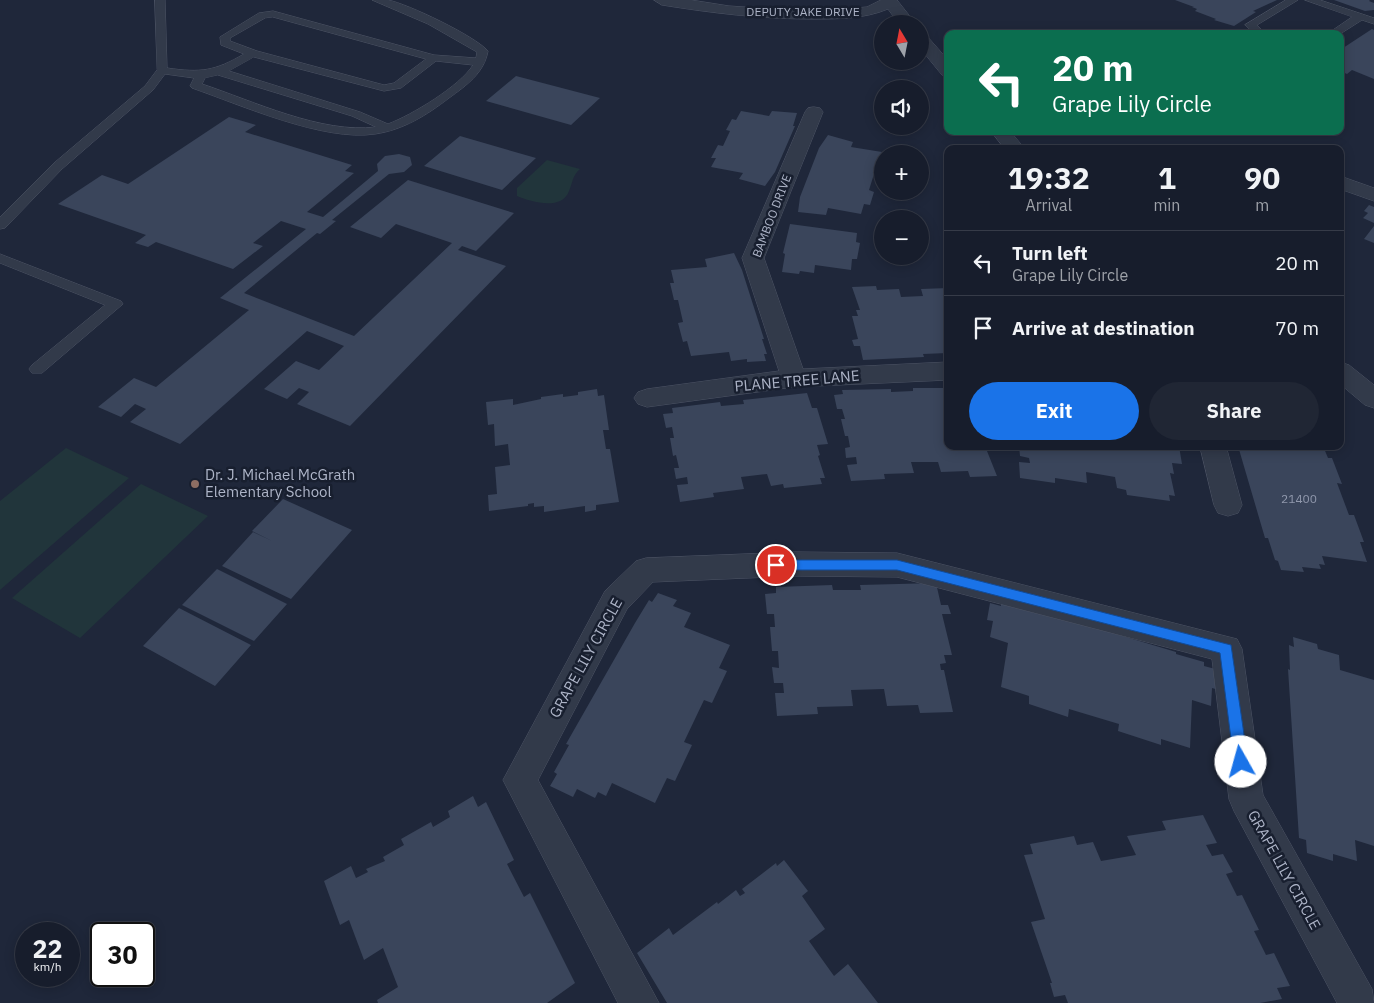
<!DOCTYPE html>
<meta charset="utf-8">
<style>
:root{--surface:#171d2c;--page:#202634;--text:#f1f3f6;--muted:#9ea2a9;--line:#363b48;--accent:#1a73e8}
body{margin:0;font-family:"IBM Plex Sans",sans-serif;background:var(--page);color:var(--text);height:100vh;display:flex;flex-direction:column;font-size:19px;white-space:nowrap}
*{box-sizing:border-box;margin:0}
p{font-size:16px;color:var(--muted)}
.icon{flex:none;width:28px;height:28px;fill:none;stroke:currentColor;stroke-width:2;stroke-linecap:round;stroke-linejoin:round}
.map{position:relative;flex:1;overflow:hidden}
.sheet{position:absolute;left:944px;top:145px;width:400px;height:305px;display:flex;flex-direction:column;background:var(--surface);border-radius:10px;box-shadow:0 2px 12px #0003,0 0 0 1px var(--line)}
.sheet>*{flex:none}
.hud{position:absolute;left:944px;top:30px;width:400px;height:105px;border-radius:10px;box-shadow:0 2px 12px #0003,0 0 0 1px var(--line);background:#0b6e4f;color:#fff;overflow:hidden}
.needle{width:32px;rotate:350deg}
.controls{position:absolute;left:874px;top:15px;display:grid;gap:10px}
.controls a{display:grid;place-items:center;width:55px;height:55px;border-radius:50%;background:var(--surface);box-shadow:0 2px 12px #0003,0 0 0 1px var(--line);font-size:25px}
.speed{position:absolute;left:15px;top:922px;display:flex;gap:10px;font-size:25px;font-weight:700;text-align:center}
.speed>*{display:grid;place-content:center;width:65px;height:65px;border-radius:50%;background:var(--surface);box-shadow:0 2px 12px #0003,0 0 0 1px var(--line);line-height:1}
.speed small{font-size:12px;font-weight:400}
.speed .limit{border:2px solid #111;border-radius:8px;background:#fff;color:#111}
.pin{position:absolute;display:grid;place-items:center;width:42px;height:42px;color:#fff;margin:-21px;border:2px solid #fff;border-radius:50%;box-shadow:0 1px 5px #0007}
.me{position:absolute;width:55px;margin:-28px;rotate:353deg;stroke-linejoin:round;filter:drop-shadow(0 0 4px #0008)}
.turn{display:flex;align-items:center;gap:18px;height:105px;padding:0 25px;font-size:22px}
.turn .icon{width:65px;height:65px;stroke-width:2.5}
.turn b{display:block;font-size:35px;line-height:42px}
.eta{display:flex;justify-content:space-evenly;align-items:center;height:85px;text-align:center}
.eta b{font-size:30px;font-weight:700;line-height:35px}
.button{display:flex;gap:10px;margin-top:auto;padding:10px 25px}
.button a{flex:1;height:58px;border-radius:30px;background:var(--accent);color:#fff;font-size:20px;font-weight:700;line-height:58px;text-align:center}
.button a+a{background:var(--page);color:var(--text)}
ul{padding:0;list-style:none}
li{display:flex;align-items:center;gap:15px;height:65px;padding:0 25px;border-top:1px solid var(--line)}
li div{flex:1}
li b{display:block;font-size:19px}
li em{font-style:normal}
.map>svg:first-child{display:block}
</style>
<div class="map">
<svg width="1374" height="1003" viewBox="0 0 1374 1003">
<rect width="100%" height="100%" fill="#1f273a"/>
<path fill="#21353b" d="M547,160L580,169C572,176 573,182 569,191C562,211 531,202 517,196V188Z
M66,448L129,478L0,590V501Z
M141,484L208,516L80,638L12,598Z"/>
<path fill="#3a455b" d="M1175,0H1277L1253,11L1256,12L1234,26L1214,20L1216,19L1195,11L1197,9L1192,7H1194Z
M1334,0H1370L1369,1L1374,3V10L1365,11Z
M1372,29L1374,30V79L1352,70L1347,74L1340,71V50Z
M516,76L600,98L571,125L486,101Z
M741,111L769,116L772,111L797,113L793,126H795L775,172L765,186L739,179L743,173L711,167L716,158H711L718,145L723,146L730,131L726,130L732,119L736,120Z
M229,117L256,125L245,132L352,165L345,171L354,173L307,212L323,217L378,171L377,164L385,156L399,154L410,157L412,165L404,172L389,174L332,220L336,221L320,234L317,233L244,293L354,336L452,243L396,224L381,238L350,227L408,180L514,213L476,251L462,246L458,250L506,266L350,426L297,404L309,392L299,388L287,399L264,389L296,361L319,370L344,346L307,331L180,444L130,422L146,409L135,404L121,417L98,407L134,378L156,387L249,310L220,298L306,229L281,221L253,243L263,246L233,269L156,242L148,247L135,243L146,235L58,204L102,175L128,184Z
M828,135L853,142L851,147L882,152L879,162H882V165L879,175L874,174L869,190L874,192L870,205L864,204L861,214L828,208L826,215L798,212L800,197L819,148Z
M460,136L536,158L502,190L424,166Z
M1369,205L1374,207V223L1363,218L1368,213L1364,211Z
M790,224L857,233L856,242L860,243L857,259H852L851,270L815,265L814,273L800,271L799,274L782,272L785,254L783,253Z
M1374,226V243L1364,239Z
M734,253L742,270L764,339H762L767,354H764L766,361L747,362V359L731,361L729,352L691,356L687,341L683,342L678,323L683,322L678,300H674L670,283H674L671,270L707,267L705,259Z
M876,286L877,290L899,289L901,297L923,296L921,289L948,288V353L923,354L924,357L863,360L860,346H854L852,340L858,339L852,316H858L856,310H860L852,287Z
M913,388H948V446H985L997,476L970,477L968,471L941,472L938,462H911L914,473L884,474L885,479L851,481L847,465L857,464L856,457L846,458L845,448L850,447L848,436H845L841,419H845L842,409H837L834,395L843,394L842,390L891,389V392L913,391Z
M597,389L598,396L604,395L609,430H603L606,449H610L619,502L596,505V510L585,512V506L544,512V506L534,507V503L528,504V506L489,511L488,495L497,494L495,467L510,465L508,444L495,446L494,424L488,425L486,402L513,399V405L541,399V397L563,394V397L578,395V392Z
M807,393L812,408H817L828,444L817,445L820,455L818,456L825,478H820L822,484L784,488L783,484L771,486L767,474L741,477L744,489L713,493L714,497L680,502L677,485L688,484L687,477L676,479L674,468H679L676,455L673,456L670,438H674L672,427L666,428L663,414L673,413L672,408L720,402L721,406L744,404L743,400Z
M1019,446H1179L1182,464L1172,463L1174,474L1170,473L1175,496L1169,495L1170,501L1127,495L1126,490L1117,488L1115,477L1086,472L1087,483L1055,478V483L1020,478L1019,462L1030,463L1029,458L1020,456Z
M1238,446H1323L1328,458H1332L1342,484L1337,483L1349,515H1354L1364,542H1360L1367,562L1322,556L1325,565L1319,564L1321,569L1302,567L1304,572L1281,570L1278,561L1275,560L1268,538H1265Z
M283,499L352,530L291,599L222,566L253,532L272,541L252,531Z
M217,569L287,604L254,641L182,605Z
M936,583L941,605H948L951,614H942L952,655H944L946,663L940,664L941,670H944L953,712L920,713L918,705L887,706L884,689L851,690L853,706L817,707L818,714L777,716L775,693H784L783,683H774L772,667L779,668L778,651H772L770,627H775L774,614H767L765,594L776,593V587L832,585L833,590H861L860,585Z
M658,593L677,600L673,606L691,613L684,627L730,645L719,668L727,671L712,703L704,700L684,742L692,745L675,781L667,778L655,803L612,783L606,796L598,792L595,798L577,789L573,797L550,786L557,774L554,772L569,745L566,744L635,623L649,600L652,602Z
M1001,602L1030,608L1176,652V654L1204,662V666L1219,670V690L1212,688L1211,706L1192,700L1190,748L1161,739V745L1118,731L1119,724L1069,709L1068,717L1029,704V696L1001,687L1008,643L990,637L993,621L987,620L990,603L1001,606Z
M179,608L251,645L215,686L143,646Z
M1293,637L1317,644L1318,649L1339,655L1340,670L1374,680V846L1355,840L1357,861L1333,854V861L1307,853L1306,840L1299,838L1288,669L1290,670L1289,645L1294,647Z
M473,796L478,807L486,802L514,860L507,864L524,897L530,893L575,983L547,1003H378L377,1000L398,987L383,948L364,960L349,920L340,925L324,881L351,866L356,878L368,872L366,869L385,861L383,857L404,845L401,839L431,822L433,827L450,817L448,811Z
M1203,815L1217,843L1206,845L1212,856L1223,854L1233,872L1226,874L1237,896L1242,895L1259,930L1254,931L1266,955L1274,953L1290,986L1277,988L1282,999L1260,1003H1068L1065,995L1054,997L1050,983H1052L1031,922L1045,919L1024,855L1033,854L1030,844L1074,836L1077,845L1093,842L1101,861L1136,855L1127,836L1166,830L1162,821Z
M784,860L808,891L802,896L825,929L809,941L834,976L848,964L878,1003H667L637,953L669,928L673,935L717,902L718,904L736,890L740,896L745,893L742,889L776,863L777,866Z"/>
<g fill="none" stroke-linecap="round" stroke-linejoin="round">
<defs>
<path id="service" d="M155,0H165L167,68C201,73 215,71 244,54L221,45L220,37L259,13L273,11L434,55L476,58L477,52L428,24L372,0C377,0 383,0 388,0C408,4 475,36 488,51C484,73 467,85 449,98C427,115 403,130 375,134C324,142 241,105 192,88L190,86L194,78L165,74L153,90L62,169L5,228L0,229V217L54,163L145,86L157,70ZM273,17L426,59L394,83L384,85L257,51L230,41V38L265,18ZM254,57L384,91L401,88L436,61L473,65C460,86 412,115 388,124L360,112L229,71ZM218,75L352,116L376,127C322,134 253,101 202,84L205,78Z
M1286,0H1298L1257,25L1266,34H1254L1245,25Z
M1305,0H1320L1374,18V24L1362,20L1340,34H1327L1352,17Z
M0,254L121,301L123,304L42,373H32L29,369L32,365L105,305L0,263Z"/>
<path id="minor" d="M654,0H691L729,6L775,9H843L867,7L881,0H897L916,24H899L888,9C864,19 838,19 812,19C761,19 712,13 662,5Z
M920,33L926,35L948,60V76L942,75L920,48Z
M814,107L820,108L823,112L764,258L803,369L948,362V380L794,387L647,407L638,404L634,398L638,392L647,389L779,371L742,258L805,112L808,108Z
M991,131H1010L1025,149H1005Z
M1340,176L1374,188V201L1340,189Z
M1340,362L1349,365L1374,385V408L1365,405L1340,384Z
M1200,446H1226L1242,505L1238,513L1228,516L1218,513L1214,505Z
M795,552L897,553L1237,639L1242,649L1263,795L1372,989L1374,1003H1337L1234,811L1229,799L1212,659L897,577L795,576L653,582L627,609L538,780L659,1003H618L503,780L605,591L636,561L646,558Z"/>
</defs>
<use href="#service" stroke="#4d5465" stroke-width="1"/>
<use href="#minor" stroke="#4d5465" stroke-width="1"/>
<use href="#service" fill="#323a4a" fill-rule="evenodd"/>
<use href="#minor" fill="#323a4a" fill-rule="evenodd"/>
</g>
<path fill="#1a73e8" stroke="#114b97" d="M776,560H897L1231,645L1248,762L1246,766L1241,768L1236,766L1234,762L1220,653L897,570H776L770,565Z"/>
<circle fill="#8d6e63" stroke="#181f2f" stroke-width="2" cx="195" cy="484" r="5"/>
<g text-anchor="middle" stroke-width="5" stroke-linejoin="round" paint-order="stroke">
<g font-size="12" fill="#adb4c7" stroke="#181f2f">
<text x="803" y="16">DEPUTY JAKE DRIVE</text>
<text transform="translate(772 216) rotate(-69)" y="4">BAMBOO DRIVE</text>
</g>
<g font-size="12" fill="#9098ac">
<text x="1299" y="503">21400</text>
</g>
<g font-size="15" fill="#adb4c7" stroke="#181f2f">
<text transform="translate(797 381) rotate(-5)" y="5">PLANE TREE LANE</text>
<text transform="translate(586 658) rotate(-61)" y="5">GRAPE LILY CIRCLE</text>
<text transform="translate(1284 870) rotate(61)" y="5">GRAPE LILY CIRCLE</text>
</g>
<g font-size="15" fill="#adb4c7" stroke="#181f2f" text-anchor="start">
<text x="205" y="480">Dr. J. Michael McGrath<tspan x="205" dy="17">Elementary School</tspan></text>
</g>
</g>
</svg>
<div class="controls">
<a><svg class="needle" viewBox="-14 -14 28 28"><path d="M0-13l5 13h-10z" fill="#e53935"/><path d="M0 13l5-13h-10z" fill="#9ea2a9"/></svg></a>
<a><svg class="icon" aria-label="sound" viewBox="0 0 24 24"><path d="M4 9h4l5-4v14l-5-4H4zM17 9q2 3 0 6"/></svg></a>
<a>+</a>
<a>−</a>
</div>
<div class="speed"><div>22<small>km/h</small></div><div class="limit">30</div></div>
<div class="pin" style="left:776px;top:565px;background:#d93025"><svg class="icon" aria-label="arrive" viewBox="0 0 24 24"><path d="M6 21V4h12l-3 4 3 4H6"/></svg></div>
<svg class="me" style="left:1241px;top:762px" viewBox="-20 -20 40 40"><circle r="19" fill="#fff"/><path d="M0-13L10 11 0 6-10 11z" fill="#1a73e8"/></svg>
<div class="hud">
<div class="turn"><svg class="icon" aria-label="left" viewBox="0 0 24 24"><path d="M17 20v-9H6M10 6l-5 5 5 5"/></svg><div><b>20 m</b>Grape Lily Circle</div></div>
</div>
<section class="sheet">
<div class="eta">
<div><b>19:32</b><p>Arrival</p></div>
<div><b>1</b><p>min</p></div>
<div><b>90</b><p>m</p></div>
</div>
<ul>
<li><svg class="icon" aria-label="left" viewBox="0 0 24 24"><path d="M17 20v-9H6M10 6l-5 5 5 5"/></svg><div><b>Turn left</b><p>Grape Lily Circle</p></div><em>20 m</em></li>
<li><svg class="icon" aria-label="arrive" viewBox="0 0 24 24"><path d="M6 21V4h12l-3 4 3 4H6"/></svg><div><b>Arrive at destination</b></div><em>70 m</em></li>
</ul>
<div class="button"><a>Exit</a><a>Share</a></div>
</section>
</div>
